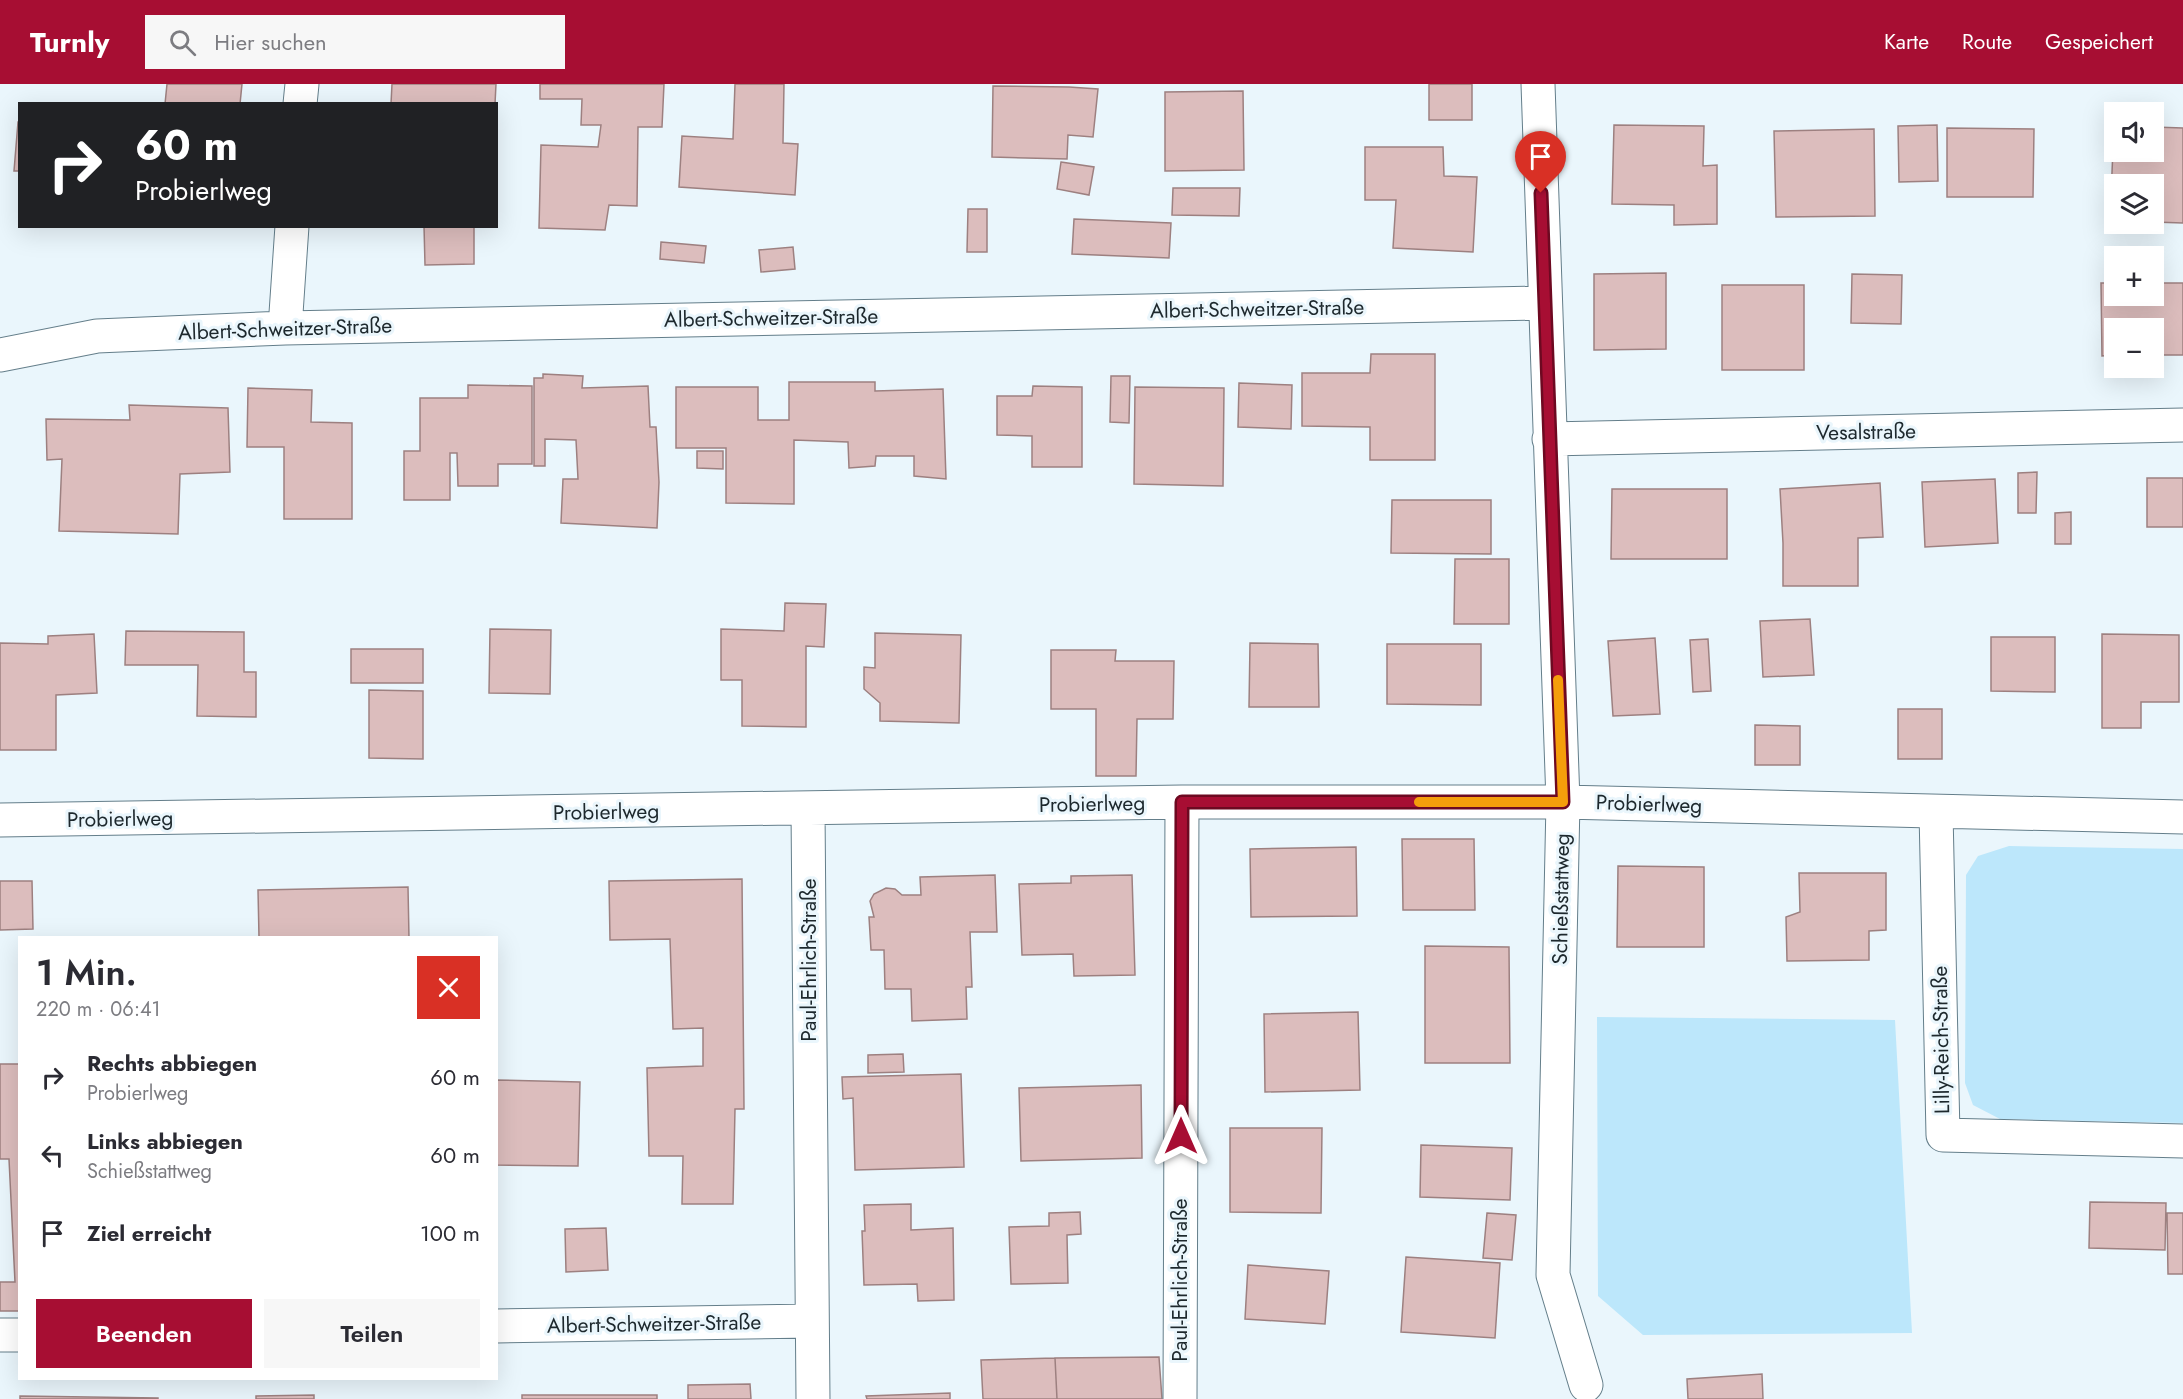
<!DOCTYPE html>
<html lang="de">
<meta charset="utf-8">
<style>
:root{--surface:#fff;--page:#f7f7f7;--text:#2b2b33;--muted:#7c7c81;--accent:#a70e33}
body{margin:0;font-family:Jost,sans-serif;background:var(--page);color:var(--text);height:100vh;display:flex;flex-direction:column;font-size:22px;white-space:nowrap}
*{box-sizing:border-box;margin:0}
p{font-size:20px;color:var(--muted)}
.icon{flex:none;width:33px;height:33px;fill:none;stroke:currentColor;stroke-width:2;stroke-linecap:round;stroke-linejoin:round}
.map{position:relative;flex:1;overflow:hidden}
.side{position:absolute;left:18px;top:852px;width:480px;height:444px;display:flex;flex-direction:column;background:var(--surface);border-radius:0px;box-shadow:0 6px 24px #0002}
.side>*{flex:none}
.hud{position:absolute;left:18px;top:18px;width:480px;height:126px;border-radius:0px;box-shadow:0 6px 24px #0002;background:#202124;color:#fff;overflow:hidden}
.tools{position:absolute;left:2104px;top:18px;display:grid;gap:12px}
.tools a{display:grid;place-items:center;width:60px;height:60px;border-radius:0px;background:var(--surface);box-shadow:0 6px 24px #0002;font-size:30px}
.pin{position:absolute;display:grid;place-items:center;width:51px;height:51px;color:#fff;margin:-62px -26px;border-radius:50% 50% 50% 0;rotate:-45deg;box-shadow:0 0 6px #0007}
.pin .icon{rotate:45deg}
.me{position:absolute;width:66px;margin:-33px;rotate:0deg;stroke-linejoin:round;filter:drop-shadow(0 0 4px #0008)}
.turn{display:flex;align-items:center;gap:21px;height:126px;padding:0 18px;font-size:27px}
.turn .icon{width:78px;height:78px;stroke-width:2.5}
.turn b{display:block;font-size:42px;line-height:51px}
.round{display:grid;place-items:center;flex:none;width:63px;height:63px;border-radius:0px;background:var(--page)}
.summary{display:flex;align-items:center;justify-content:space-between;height:102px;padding:0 18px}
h1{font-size:36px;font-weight:600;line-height:45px}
.cta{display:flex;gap:12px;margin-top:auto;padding:12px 18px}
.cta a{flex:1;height:69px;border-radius:0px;background:var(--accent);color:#fff;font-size:24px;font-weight:600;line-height:69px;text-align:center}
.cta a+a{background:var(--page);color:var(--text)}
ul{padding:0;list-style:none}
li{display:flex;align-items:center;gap:18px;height:78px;padding:0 18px}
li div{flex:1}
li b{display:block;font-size:22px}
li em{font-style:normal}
header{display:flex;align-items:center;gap:36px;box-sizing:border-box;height:84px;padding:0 30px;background:var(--accent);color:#fff}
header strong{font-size:28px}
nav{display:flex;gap:33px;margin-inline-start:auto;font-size:21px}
.search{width:420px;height:54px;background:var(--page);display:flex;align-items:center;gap:15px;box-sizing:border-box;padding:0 21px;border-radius:0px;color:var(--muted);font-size:22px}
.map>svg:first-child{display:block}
</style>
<header>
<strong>Turnly</strong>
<div class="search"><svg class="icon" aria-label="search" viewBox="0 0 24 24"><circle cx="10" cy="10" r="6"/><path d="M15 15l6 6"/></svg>Hier suchen</div>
<nav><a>Karte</a><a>Route</a><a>Gespeichert</a></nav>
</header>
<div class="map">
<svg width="2183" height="1315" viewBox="0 0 2183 1315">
<rect width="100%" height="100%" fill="#eaf6fc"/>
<path fill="#bce7fb" d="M2009,762L2183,765V1039L2000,1035L1973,1021L1965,999L1966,791L1978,772Z
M1597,933L1895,936L1912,1249L1643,1251L1598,1212Z"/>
<path fill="#dcbdbd" stroke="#9d8080" stroke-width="1.5" d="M167,0H242L240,20H165Z
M392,0H496L495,20H391Z
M540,0H664L662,43H638L637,122L609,121L605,146L539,144L541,61L598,63L601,41H581L582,15H540Z
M735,0H784L783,59L798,60L795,111L679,103L682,52L733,55Z
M1429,0H1472V36H1429Z
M993,2L1069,3L1098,5L1093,53L1068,51L1067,75L992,73Z
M1243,7L1244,86L1165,87V8Z
M18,38H20V87H14Z
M1614,41L1704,42L1703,82L1717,81V140L1674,141V121L1612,120Z
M1937,41L1938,97L1899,98L1898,42Z
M2114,41L2115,68H2154V43L2183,44V139L2154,138V100H2115V137L2110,136Z
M1947,44L2034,45L2033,113H1947Z
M1874,45L1875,132L1776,133L1774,47Z
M1365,63H1443L1444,92L1477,93L1473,168L1393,164L1396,116H1365Z
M1061,78L1094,83L1089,111L1057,105Z
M1173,104H1240L1239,132L1172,131Z
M968,125H987V168H967Z
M1074,135L1171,139L1169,174L1072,170Z
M424,142H474V180L425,181Z
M661,158L706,162L704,179L660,175Z
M793,163L795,185L761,188L759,166Z
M1666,189V265L1594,266V190Z
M1852,190L1902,191L1901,240L1851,239Z
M2101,199H2115V212H2154V199H2183V271H2154V244H2115V271L2102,272Z
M1722,201H1804V286H1722Z
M1371,270H1435V376H1370V343L1302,342V289H1370Z
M543,290L583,292L582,304L648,302L650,343H656L659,398L657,444L561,439L563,395H578L576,356L545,355V382H534V294H543Z
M1111,292H1130L1129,339L1110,338Z
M789,298H875V307L943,305L946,395L914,392V372H876L875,382L849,384L848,358L794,356V420L726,419V364H676V303H758V336H789Z
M1239,299L1292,301L1291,345L1238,343Z
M468,301L532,302V380H498V402H458L457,369H450V416H404V367H420V314H468Z
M1033,302L1082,303V383H1032V352L997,351V312H1032Z
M1135,303L1224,304L1223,402L1134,400Z
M248,304L312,306L311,338L352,339V435H284V363H247Z
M129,321L228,324L230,388L180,390L178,450L59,447L62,375L47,376L46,335L130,336Z
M697,367H723V385L697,384Z
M2037,388L2036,429H2018V389Z
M2147,394H2183V443H2147Z
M1995,395L1998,459L1925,463L1922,398Z
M1880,399L1883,453L1858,454V502H1783V459L1780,405Z
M1612,405H1727V475H1611Z
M1392,416H1491V470L1391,469Z
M2071,428V460H2055V429Z
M1455,475H1509V540H1454Z
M785,519L826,520L824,563L806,562V643L742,642V596H721V545L784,547Z
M1810,535L1814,591L1763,593L1760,537Z
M490,545L551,546L550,610L489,609Z
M126,547L244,548V588H256V633L197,632L198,581H125Z
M875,549L961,551L959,639L880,637V619L864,605V583L875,584Z
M94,550L97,609L56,611V666H0V559L48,560V552Z
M2102,550L2179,551V618H2141V644H2102Z
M1991,553H2055V608L1991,607Z
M1655,554L1660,630L1613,632L1608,557Z
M1708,555L1711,607L1693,608L1690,556Z
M1250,559L1318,560L1319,623H1249Z
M1387,560H1481V621L1387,620Z
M351,565H423V599H351Z
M1051,566H1116L1115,577H1174L1173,635H1137L1136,692H1096V625H1051Z
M369,606L423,607V675L369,674Z
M1898,625H1942V675H1898Z
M1755,641L1800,642V681H1755Z
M1402,755H1474L1475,826H1403Z
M1356,763L1357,832L1251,833L1250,765Z
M1618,782L1704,783V863H1617Z
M1799,789H1886V846L1869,847V876L1787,877L1786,833L1800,828Z
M995,791L997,848H970L972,903H966L967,935L912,937L911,905H885L884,866H871L869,833H874L870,817L874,810L886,804L895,805L902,811H921L920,793Z
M1132,791L1135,891L1074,892L1073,870L1022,871L1019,800L1071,799V792Z
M742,795L744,1025H735L733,1120H682L683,1072H649L647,984L703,982V944L673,945L670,855L610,856L609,797Z
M0,797H32L33,845L0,846Z
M408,803L409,854L259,853L258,806Z
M1425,862L1509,863L1510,979H1425Z
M1358,928L1360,1006L1265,1008L1264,930Z
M903,970L904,988L868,989V971Z
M0,980H20V1227H0V1198H15L9,1075H0Z
M961,990L964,1083L855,1086L853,1014L843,1015L842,993Z
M496,996L580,998L578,1082L496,1081Z
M1141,1001L1142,1074L1021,1077L1019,1004Z
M1230,1044H1322L1321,1129L1230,1128Z
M1421,1061L1512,1064L1510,1116L1420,1113Z
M2090,1118L2166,1119L2165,1166L2089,1164Z
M911,1120V1146L953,1144L954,1216L918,1217L917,1200L864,1201L862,1147H865L864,1121Z
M1080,1128L1081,1150L1067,1151L1068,1199L1011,1200L1009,1143L1049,1142V1129Z
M1487,1129L1516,1131L1512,1176L1483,1174Z
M2167,1129H2183V1190H2168Z
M606,1144L608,1186L566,1188L565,1145Z
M1406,1173L1500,1179L1495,1254L1401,1248Z
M1248,1181L1329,1187L1325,1240L1245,1235Z
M1159,1273L1162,1315H1057L1055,1274Z
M1055,1274L1057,1315H983L981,1276Z
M1762,1290L1763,1315H1688L1687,1295Z
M750,1300L751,1315H688V1301Z
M950,1309V1315H867L866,1312Z
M314,1311V1315H256V1312Z
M522,1311H657V1315H522Z
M20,1312L158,1314V1315H20Z"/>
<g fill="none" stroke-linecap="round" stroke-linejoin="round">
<defs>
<path id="street" d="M1538,0L1563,718L1553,1191L1586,1301
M300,20L302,0
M285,244L292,142
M0,271L97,252L285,244L1544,219
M1549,355L2183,341
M808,725L813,1315
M1936,728L1943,1051L2183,1057
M0,736L1182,718H1563L2183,733
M496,1242L812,1237
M0,1251H20
M1180,1315L1182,718"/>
</defs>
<use href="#street" stroke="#647e8a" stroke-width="35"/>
<use href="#street" stroke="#fff" stroke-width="33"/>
</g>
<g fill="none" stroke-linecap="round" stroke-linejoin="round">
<defs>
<path id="route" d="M1181,1052L1182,718H1563L1541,109"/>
</defs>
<use href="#route" stroke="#6d0921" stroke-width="15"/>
<use href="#route" stroke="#a70e33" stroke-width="10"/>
<path stroke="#f59e0b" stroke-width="10" d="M1419,718H1563L1558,596"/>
</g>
<g text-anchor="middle" stroke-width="6" stroke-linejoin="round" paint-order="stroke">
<g font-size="21" fill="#1d282d" stroke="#eaf6fc">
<text transform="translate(1257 225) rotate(-1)" y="7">Albert-Schweitzer-Straße</text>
<text transform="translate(771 234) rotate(-1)" y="7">Albert-Schweitzer-Straße</text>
<text transform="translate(285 245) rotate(-2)" y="7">Albert-Schweitzer-Straße</text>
<text transform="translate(1866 348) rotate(-1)" y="7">Vesalstraße</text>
<text transform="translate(1092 720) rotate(-1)" y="7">Probierlweg</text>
<text transform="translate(1649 720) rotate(2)" y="7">Probierlweg</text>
<text transform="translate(606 728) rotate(-1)" y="7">Probierlweg</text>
<text transform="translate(120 735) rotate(-1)" y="7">Probierlweg</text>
<text transform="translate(1561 815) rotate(-89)" y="7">Schießstattweg</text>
<text transform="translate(809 876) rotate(-90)" y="7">Paul-Ehrlich-Straße</text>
<text transform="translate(1941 956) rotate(-91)" y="7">Lilly-Reich-Straße</text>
<text transform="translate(1180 1196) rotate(-90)" y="7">Paul-Ehrlich-Straße</text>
<text transform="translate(654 1240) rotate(-1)" y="7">Albert-Schweitzer-Straße</text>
</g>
</g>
</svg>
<div class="tools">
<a><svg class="icon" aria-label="sound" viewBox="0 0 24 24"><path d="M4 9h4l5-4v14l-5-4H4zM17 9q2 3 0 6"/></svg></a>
<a><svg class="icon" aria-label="layers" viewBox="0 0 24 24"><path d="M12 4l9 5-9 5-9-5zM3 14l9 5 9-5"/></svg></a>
<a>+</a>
<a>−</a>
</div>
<div class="pin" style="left:1541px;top:109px;background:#d93025"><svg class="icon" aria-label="arrive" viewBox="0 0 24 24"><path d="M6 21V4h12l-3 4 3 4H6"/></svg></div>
<svg class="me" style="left:1181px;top:1052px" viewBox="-20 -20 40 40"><path d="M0-17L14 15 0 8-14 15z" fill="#a70e33" stroke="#fff" stroke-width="4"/></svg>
<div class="hud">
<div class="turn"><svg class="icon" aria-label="right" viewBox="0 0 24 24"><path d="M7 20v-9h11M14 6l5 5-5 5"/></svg><div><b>60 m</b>Probierlweg</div></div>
</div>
<section class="side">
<div class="summary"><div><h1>1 Min.</h1><p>220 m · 06:41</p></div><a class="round" style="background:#d93025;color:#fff"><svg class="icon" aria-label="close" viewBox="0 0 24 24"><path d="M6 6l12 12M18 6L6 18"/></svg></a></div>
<ul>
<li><svg class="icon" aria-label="right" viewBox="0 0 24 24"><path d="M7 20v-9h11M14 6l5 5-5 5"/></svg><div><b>Rechts abbiegen</b><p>Probierlweg</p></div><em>60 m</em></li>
<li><svg class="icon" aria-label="left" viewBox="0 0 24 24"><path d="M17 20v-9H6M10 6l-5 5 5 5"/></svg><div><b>Links abbiegen</b><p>Schießstattweg</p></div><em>60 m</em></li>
<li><svg class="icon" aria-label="arrive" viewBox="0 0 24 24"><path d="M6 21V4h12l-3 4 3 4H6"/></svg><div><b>Ziel erreicht</b></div><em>100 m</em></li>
</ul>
<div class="cta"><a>Beenden</a><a>Teilen</a></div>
</section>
</div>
